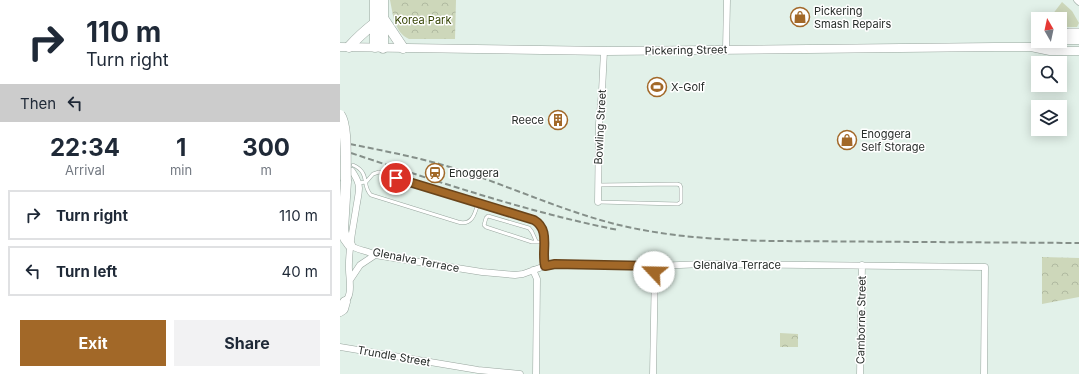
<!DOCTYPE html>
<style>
:root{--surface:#fff;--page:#f2f2f3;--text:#1f2937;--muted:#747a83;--line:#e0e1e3;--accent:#a26828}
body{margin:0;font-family:Inter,sans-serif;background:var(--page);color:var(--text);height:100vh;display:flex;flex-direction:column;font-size:15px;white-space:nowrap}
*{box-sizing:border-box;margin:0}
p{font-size:13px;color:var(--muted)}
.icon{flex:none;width:22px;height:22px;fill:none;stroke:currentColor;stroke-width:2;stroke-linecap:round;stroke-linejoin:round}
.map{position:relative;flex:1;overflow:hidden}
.drawer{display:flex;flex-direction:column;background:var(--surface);width:340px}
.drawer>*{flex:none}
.top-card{background:#fff;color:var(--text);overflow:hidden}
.needle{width:26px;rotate:351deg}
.fabs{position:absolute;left:691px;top:12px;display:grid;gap:8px}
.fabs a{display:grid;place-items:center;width:36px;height:36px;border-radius:0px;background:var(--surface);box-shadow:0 2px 10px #0003;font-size:20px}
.pin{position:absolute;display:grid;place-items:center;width:34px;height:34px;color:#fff;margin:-17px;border:2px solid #fff;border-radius:50%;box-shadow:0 1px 4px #0007}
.me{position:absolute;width:44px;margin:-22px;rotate:294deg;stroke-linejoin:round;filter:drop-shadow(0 0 3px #0008)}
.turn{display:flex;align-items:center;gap:14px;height:84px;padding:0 20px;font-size:18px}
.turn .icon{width:52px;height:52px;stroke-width:2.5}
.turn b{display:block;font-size:28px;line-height:34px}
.then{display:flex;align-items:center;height:38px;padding:0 20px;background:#0003;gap:8px;font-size:15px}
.eta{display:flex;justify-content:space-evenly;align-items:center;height:68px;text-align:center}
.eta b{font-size:24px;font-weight:700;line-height:28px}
.cta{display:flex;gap:8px;margin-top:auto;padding:8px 20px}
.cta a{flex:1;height:46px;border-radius:0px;background:var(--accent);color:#fff;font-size:16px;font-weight:700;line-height:46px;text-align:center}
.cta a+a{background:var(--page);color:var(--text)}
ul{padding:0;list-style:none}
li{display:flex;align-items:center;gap:12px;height:50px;margin:0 8px 6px;padding:0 12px;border:2px solid var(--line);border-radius:0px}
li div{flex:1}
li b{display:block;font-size:15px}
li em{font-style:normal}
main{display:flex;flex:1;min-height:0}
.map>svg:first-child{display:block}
</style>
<main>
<section class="drawer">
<div class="top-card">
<div class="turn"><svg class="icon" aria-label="right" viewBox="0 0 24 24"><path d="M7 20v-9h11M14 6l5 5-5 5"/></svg><div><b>110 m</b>Turn right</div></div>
<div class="then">Then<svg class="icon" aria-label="left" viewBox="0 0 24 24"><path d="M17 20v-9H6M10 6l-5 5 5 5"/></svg></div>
</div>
<div class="eta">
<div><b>22:34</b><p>Arrival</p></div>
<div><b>1</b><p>min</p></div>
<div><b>300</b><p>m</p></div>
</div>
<ul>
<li><svg class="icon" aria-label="right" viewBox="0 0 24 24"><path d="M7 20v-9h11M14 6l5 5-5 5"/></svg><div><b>Turn right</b></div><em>110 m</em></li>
<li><svg class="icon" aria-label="left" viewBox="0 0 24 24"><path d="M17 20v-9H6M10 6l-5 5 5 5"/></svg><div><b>Turn left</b></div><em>40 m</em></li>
</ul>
<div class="cta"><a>Exit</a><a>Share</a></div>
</section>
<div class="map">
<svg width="739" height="374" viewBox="0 0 739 374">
<defs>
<pattern id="park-crowns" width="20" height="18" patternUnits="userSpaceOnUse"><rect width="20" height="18" fill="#cdd7ba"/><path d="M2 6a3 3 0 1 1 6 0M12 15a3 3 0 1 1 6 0" fill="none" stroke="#b0b9a0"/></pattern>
</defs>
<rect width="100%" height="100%" fill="#e2f1e9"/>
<path fill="#cdd7ba" d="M722,2L732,11L739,23L737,27H720V19H712V15Z"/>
<path fill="url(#park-crowns)" d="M50,0H116L115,39H69C54,32 53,14 50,0Z
M702,257L739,258V297L702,304Z
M440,333L458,334V347H440Z"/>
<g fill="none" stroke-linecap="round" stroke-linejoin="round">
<defs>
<path id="service" d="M13,165C31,173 21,185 31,195L118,222C132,226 135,214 138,203
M18,183L26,182L33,174L39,172L194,220C211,230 201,250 205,266
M258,185L337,184L340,185L341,188V202L338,204L258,202
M196,241L192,232L189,228L148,216L146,218L144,225L146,227L192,242H205"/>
<path id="minor" d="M737,0L739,2
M386,50L387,0
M258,202L259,123L262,91L264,51
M10,245C18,251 27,250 35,255L142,272L175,275L183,274L205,266L215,264L315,266L364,264L645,267L644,374
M193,270L197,279L196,374
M10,280L20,265L35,255
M2,303C14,299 9,279 9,270C8,250 13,228 16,209C17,202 19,194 19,188C19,181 15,176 12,171
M0,347L138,370L180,374
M313,374L315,266
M520,374L522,265"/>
<path id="secondary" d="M720,40H739
M0,47L268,51L654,47H691L710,51H739
M692,47L709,41"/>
<path id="primary" d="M720,39L729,33H739"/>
<path id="trunk" d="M35,0V47
M43,18L63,48
M9,47C17,38 26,30 35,23
M43,48V0
M6,181L3,230L5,238L10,245
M0,311L3,309L5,302"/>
</defs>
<use href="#service" stroke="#98a59e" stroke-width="4"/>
<use href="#minor" stroke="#98a59e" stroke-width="7"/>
<use href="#secondary" stroke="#98a59e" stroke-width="9"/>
<use href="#primary" stroke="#98a59e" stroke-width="10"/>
<use href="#trunk" stroke="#98a59e" stroke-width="11"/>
<use href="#service" stroke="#fff" stroke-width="3"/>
<use href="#minor" stroke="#fff" stroke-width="6"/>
<use href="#secondary" stroke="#fff" stroke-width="8"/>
<use href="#primary" stroke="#fff" stroke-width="9"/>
<use href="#trunk" stroke="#fff" stroke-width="10"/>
<path stroke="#858f89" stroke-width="2" stroke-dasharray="6 3" stroke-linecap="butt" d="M10,144C49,152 88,159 125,172C176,189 226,212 279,225C329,237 381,240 432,241L739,243
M11,153C99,182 187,212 278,230"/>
<defs>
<path id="trunk-bridge" d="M0,115C8,126 5,166 6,181"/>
</defs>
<use href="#trunk-bridge" stroke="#98a59e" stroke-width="11" stroke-linecap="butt"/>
<use href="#trunk-bridge" stroke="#fff" stroke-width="10"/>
</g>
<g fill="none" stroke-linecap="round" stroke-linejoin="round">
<defs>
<path id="route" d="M56,178L194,220C211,230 201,250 205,266L215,264L314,266V272"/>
</defs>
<use href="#route" stroke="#69441a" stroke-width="10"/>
<use href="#route" stroke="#a26828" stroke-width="7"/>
</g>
<defs>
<symbol id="shop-ring" viewBox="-11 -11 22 22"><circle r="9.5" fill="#fff" stroke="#a26828" stroke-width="1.5"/><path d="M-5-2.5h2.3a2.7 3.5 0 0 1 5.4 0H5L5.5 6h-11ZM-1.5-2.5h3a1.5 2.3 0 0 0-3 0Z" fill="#a26828"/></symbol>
<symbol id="stadium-ring" viewBox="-11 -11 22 22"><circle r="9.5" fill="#fff" stroke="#a26828" stroke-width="1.5"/><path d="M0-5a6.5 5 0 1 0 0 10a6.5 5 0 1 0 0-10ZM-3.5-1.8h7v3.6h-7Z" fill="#a26828"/></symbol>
<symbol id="building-ring" viewBox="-11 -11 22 22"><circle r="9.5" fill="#fff" stroke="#a26828" stroke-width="1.5"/><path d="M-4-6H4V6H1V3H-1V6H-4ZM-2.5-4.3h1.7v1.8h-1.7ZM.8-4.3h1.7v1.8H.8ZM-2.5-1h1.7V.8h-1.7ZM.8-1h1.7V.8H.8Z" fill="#a26828"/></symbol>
<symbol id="station-ring" viewBox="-11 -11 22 22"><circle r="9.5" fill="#fff" stroke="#a26828" stroke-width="1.5"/><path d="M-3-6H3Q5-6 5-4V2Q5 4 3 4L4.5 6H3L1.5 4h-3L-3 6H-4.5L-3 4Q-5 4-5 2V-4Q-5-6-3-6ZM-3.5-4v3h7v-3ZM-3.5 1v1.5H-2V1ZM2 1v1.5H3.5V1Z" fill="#a26828"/></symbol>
</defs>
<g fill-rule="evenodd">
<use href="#shop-ring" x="449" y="6" width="22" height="22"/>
<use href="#stadium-ring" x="306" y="76" width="22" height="22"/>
<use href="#building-ring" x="207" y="109" width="22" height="22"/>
<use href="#shop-ring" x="496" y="129" width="22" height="22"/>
<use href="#station-ring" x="84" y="162" width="22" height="22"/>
</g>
<g text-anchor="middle" stroke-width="3" stroke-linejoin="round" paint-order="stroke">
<g font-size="11" fill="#282d2a" stroke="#fff" text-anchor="start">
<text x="474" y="15">Pickering<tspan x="474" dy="13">Smash Repairs</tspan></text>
<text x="331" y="91">X-Golf</text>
<text x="204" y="124" text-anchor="end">Reece</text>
<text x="521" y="138">Enoggera<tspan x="521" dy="13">Self Storage</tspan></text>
<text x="109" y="177">Enoggera</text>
</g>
<g font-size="11" fill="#364505" stroke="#fff">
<text x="83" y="24">Korea Park</text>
</g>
<g font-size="11" fill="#282d2a" stroke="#fff">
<text transform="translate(346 50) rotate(-1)" y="4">Pickering Street</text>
<text transform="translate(260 127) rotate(-87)" y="4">Bowling Street</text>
<text transform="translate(76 260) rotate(11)" y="4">Glenalva Terrace</text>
<text x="397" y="269">Glenalva Terrace</text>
<text transform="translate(521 320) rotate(-89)" y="4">Camborne Street</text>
<text transform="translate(54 356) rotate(10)" y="4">Trundle Street</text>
</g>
</g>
</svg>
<div class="fabs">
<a><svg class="needle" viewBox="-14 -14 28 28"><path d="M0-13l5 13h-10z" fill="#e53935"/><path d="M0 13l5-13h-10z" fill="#747a83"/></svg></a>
<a><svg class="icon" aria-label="search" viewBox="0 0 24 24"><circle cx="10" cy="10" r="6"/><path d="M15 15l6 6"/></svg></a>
<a><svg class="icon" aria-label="layers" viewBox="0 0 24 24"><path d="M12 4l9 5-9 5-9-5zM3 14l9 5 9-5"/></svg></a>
</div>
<div class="pin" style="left:56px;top:178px;background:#d93025"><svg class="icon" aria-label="arrive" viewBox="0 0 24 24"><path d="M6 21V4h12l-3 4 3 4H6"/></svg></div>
<svg class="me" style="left:314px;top:272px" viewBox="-20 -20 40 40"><circle r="19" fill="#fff"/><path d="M0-13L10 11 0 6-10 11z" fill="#a26828"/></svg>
</div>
</main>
